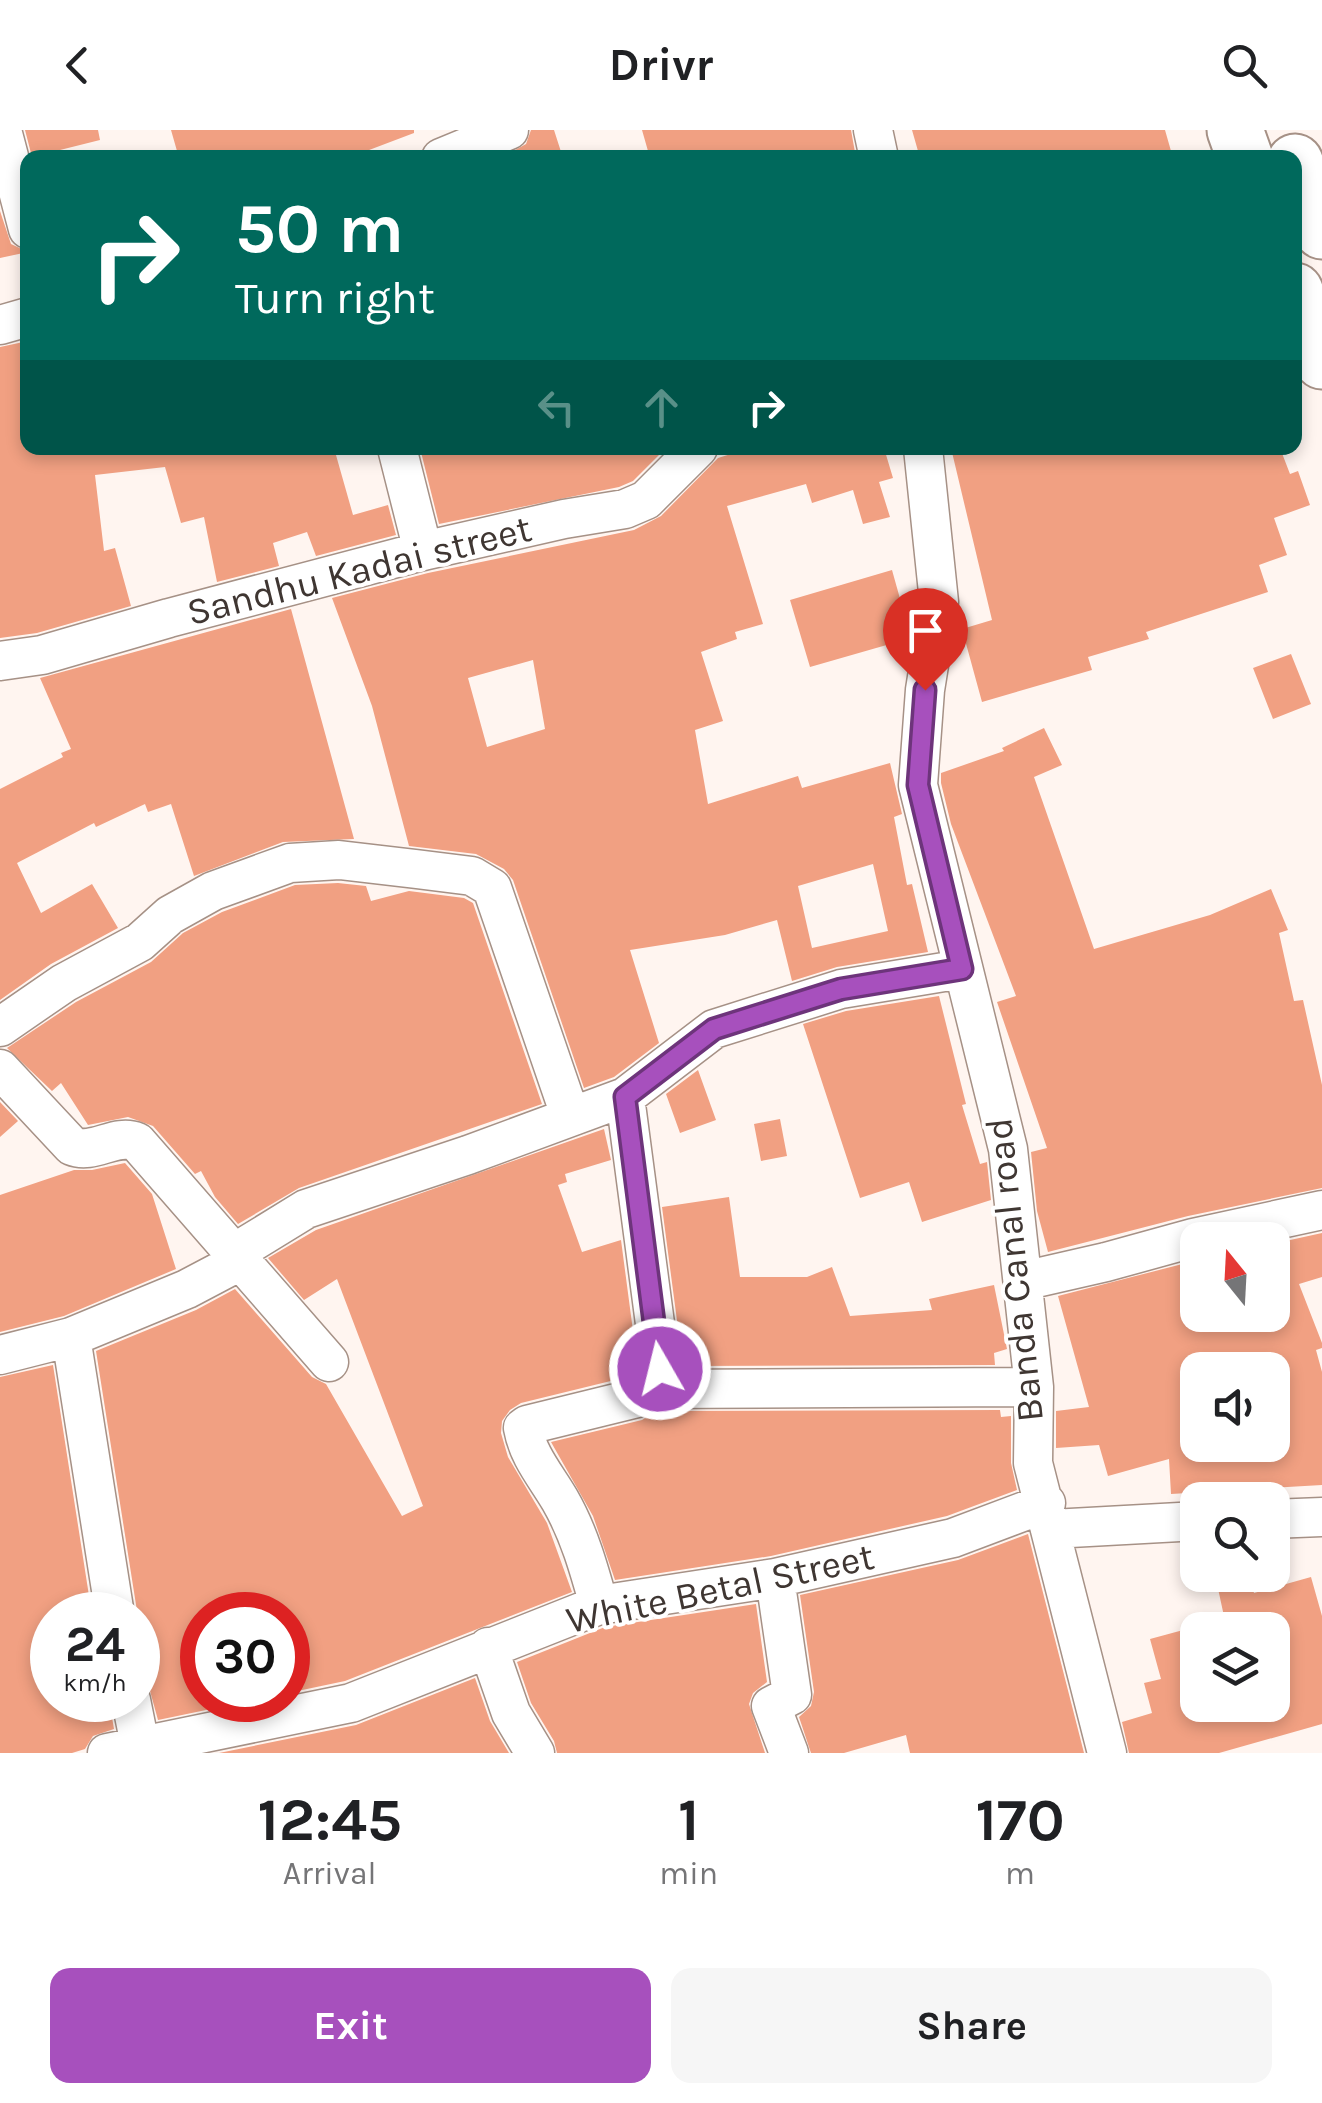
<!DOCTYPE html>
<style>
:root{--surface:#fff;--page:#f6f6f6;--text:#202124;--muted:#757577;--accent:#a750bd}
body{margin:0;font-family:Karla,sans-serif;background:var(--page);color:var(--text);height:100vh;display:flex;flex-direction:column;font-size:38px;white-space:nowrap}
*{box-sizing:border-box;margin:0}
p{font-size:32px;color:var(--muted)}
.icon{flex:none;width:55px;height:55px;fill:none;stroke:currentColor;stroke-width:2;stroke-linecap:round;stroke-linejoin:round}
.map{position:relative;height:1623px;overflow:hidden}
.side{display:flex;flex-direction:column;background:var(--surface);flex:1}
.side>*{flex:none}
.top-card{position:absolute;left:20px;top:20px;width:1282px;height:305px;border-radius:20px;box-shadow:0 5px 15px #0003;background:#00695c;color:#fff;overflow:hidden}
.needle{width:65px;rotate:342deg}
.buttons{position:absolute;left:1180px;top:1092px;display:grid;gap:20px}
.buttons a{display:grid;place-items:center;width:110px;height:110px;border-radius:20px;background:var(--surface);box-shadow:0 5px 15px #0003;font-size:50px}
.speed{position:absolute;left:30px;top:1462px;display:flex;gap:20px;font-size:50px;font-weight:700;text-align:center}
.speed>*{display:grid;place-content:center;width:130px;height:130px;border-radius:50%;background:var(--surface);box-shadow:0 5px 15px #0003;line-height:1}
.speed small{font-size:25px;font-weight:400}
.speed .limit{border:15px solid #d22;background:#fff;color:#111}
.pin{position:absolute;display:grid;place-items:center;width:85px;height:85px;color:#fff;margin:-102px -42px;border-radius:50% 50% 50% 0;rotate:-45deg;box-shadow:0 0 10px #0007}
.pin .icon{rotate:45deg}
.me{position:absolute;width:110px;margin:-55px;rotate:352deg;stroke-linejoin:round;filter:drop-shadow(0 0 8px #0008)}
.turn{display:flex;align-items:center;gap:35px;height:210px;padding:0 50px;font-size:45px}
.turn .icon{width:130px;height:130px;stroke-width:2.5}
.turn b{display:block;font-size:70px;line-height:85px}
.lanes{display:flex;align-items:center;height:95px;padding:0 50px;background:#0003;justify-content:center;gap:50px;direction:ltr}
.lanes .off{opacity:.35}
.eta{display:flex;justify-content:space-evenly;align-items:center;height:170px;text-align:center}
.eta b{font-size:60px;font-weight:700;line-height:70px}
.action{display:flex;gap:20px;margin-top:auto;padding:20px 50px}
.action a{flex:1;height:115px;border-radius:20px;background:var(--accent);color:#fff;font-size:40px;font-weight:700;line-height:115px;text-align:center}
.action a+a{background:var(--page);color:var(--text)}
header{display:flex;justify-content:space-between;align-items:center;height:130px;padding:0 50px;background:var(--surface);font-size:45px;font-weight:700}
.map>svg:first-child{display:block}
</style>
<header><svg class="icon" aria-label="back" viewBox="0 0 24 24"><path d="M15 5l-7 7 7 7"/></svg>Drivr<svg class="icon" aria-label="search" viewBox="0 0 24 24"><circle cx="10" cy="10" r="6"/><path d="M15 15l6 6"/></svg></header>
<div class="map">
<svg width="1322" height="1623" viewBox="0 0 1322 1623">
<rect width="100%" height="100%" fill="#fff5f0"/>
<path fill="#f1a082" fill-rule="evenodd" d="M25,0H98L100,10L32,27Z
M171,0H414V3L348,28H179Z
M531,0H554L563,28H501L526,14Z
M642,0H851L856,28H650Z
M912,0H1165L1173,28H920Z
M0,81L11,114L28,122L0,128Z
M28,211V318H334L353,385L388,375L396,405L316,426L307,402L273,413L279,436L217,452L204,387L181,393L165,337L95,345L104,421L115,418L131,476L37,503L0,508V217Z
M420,318H660L661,323L633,351L619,357L439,394Z
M733,318H884L893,348L879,352L890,387L863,394L853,360L812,373L806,354L727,376L763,494L735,502L737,509L701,522L723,591L695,600L708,674L798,646L802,658L890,633L902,684L894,687L907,755L912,754L928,822L837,837L792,851L777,790L725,805L630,820L659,913L614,947L584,958L513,750L504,739L476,724L409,716L372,576L332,468L428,443L634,400L661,386L718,328L734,323ZM533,530L545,599L487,617L468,548ZM873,734L888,801L812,818L798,756Z
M951,318H1280L1290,344L1298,341L1310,375L1274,388L1287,425L1259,435L1268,462L1146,502L1149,509L1088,527L1092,540L982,572L962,499L992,490Z
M892,440L911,508L810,537L790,470Z
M291,479L354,709L283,712L194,746L171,674L148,682L145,674L96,697L94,693L17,733L41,783L92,754L118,798L51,834L0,870V659L63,627L61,623L71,619L40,548Z
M1291,524L1311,574L1273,589L1253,538Z
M1044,598L1062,635L1034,647L1094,819L1210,785L1271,759L1288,800L1279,803L1294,871L1303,870L1322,955V1058L1188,1086L1048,1122L1037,1081L1031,1022L1047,1018L997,872L1016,866L951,694L941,653V643L1004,621L1002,618Z
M338,753L366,756L371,771L409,761L464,768L473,773L542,974L299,1058L238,1094L215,1067L201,1041L195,1044L153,996L128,987L88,995L61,953L52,961L7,918L76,872L151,832L183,803L222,782L295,755Z
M939,866L966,974L962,975L980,1034L987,1032L991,1070L922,1092L909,1052L860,1068L803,894L846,881Z
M698,940L716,990L680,1003L666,964Z
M0,972L18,991L0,1007Z
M780,989L787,1026L761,1031L754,994Z
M604,999L611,1030L565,1044L567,1052L558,1055L582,1122L621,1110L638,1239L627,1247L521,1273L510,1280L502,1291L501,1303L508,1327L547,1393L572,1462L345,1551L288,1563V1485H202V1570H254L158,1590L138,1517L137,1481L96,1221L196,1180L235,1159L312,1247L326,1254L402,1386L423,1376L337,1149L304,1170L268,1128L316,1100Z
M125,1033L152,1064L176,1139L64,1186L0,1202V1065L74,1040H92Z
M729,1067L740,1147H807L832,1137L850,1186L932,1180L929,1169L994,1155L1007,1219L994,1223L995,1235L683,1236L662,1077Z
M1322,1103V1147L1299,1154L1322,1213V1218L1316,1220L1322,1242V1355L1171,1364L1169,1329L1108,1346L1099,1315L1056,1318V1281L1089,1277L1058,1166L1198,1130V1191L1220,1185H1272V1114ZM1198,1240H1272V1315H1198Z
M53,1235L92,1485H52V1570H109L114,1599L93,1606L85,1619L72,1623H0V1247Z
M1000,1280L1001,1287L1011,1286V1333L1017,1360L947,1386L771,1426L615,1450L593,1386L551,1312L642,1290L656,1281Z
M1028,1404L1084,1623H910L906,1605L844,1623H811L799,1587L811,1576L814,1562L800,1465L958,1430Z
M1250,1447L1254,1463L1311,1447L1322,1486V1594L1219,1623H1129L1122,1592L1152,1583L1144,1553L1161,1549L1150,1509L1198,1496V1575H1272V1500H1227L1217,1454Z
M756,1474L767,1552L753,1563L749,1574L765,1623H557L554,1611L531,1573L517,1532L605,1497Z
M475,1548L490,1591L509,1623H219L356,1595Z"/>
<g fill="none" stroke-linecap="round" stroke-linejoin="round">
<defs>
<path id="street" d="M2,0L28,99
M873,0L879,28
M441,28L509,0
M0,195L28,187
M397,318L423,421
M923,318L939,472L925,560L918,655L1008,1019L1034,1257L1033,1333L1107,1623
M0,531L42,525L169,488L423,421L564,389L625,379L646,370L698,318
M0,897L64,853L140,812L170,785L213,761L290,733L339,730L416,739L472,746L492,758L570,985
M0,939L72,1016C94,1025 115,1003 137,1012L329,1232
M1023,1151L1106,1132L1193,1108L1322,1080
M71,1207L115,1485
M0,1225L71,1207L187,1159L242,1130L249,1114L306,1079L468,1025L625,967L714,899L841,859L962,839
M651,1259L1034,1257
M1272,1389L1322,1387
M1052,1399L1198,1391
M775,1448L792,1565L771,1576L789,1623
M599,1475C589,1439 579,1403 560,1370C546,1346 528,1326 523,1298L527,1295L637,1268L657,1252L661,1239L625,967
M488,1517L511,1583L535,1623
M131,1570L140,1615
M107,1623L351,1573L599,1475L775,1448L953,1408L1046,1373"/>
<path id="secondary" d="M1235,0L1245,28
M1295,32L1322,101
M1295,161L1322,231"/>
</defs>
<use href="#street" stroke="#a69186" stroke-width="41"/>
<use href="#secondary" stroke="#a69186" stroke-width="59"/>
<use href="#street" stroke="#fff" stroke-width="38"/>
<use href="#secondary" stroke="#fff" stroke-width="55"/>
</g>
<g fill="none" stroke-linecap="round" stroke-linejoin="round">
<defs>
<path id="route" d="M660,1239L625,967L714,899L841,859L962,839L918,655L925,560"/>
</defs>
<use href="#route" stroke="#6d347b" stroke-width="25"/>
<use href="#route" stroke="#a750bd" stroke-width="18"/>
</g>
<g text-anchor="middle" stroke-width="8" stroke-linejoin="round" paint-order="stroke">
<g font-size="38" fill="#3f3632" stroke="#fff">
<text transform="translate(359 440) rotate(-14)" y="13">Sandhu Kadai street</text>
<text transform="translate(1014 1140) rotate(-96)" y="13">Banda Canal road</text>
<text transform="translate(720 1458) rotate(-12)" y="13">White Betal Street</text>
</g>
</g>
</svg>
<div class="buttons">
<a><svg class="needle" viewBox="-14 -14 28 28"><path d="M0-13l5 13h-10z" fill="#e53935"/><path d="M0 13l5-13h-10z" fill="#757577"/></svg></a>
<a><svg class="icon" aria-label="sound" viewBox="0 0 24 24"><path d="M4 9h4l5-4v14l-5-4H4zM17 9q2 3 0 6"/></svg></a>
<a><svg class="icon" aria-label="search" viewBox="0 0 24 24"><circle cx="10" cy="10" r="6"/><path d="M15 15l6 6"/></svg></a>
<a><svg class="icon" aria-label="layers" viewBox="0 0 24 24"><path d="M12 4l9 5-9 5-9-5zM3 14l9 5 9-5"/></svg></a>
</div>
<div class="speed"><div>24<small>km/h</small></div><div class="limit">30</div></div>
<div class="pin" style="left:925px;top:560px;background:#d93025"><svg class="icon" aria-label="arrive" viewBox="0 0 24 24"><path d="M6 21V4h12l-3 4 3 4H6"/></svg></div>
<svg class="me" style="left:660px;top:1239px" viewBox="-20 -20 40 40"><circle r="17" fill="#a750bd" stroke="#fff" stroke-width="3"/><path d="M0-11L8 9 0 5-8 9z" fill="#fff"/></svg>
<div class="top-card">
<div class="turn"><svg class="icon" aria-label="right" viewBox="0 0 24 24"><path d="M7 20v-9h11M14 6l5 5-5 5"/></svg><div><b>50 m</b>Turn right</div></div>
<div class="lanes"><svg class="icon off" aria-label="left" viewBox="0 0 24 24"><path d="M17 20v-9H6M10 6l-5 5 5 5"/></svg><svg class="icon off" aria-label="ahead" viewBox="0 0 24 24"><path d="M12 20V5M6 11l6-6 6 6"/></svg><svg class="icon" aria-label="right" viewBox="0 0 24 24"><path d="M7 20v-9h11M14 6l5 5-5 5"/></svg></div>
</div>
</div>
<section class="side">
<div class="eta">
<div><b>12:45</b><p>Arrival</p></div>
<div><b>1</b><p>min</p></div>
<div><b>170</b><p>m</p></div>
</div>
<div class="action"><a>Exit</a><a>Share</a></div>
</section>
